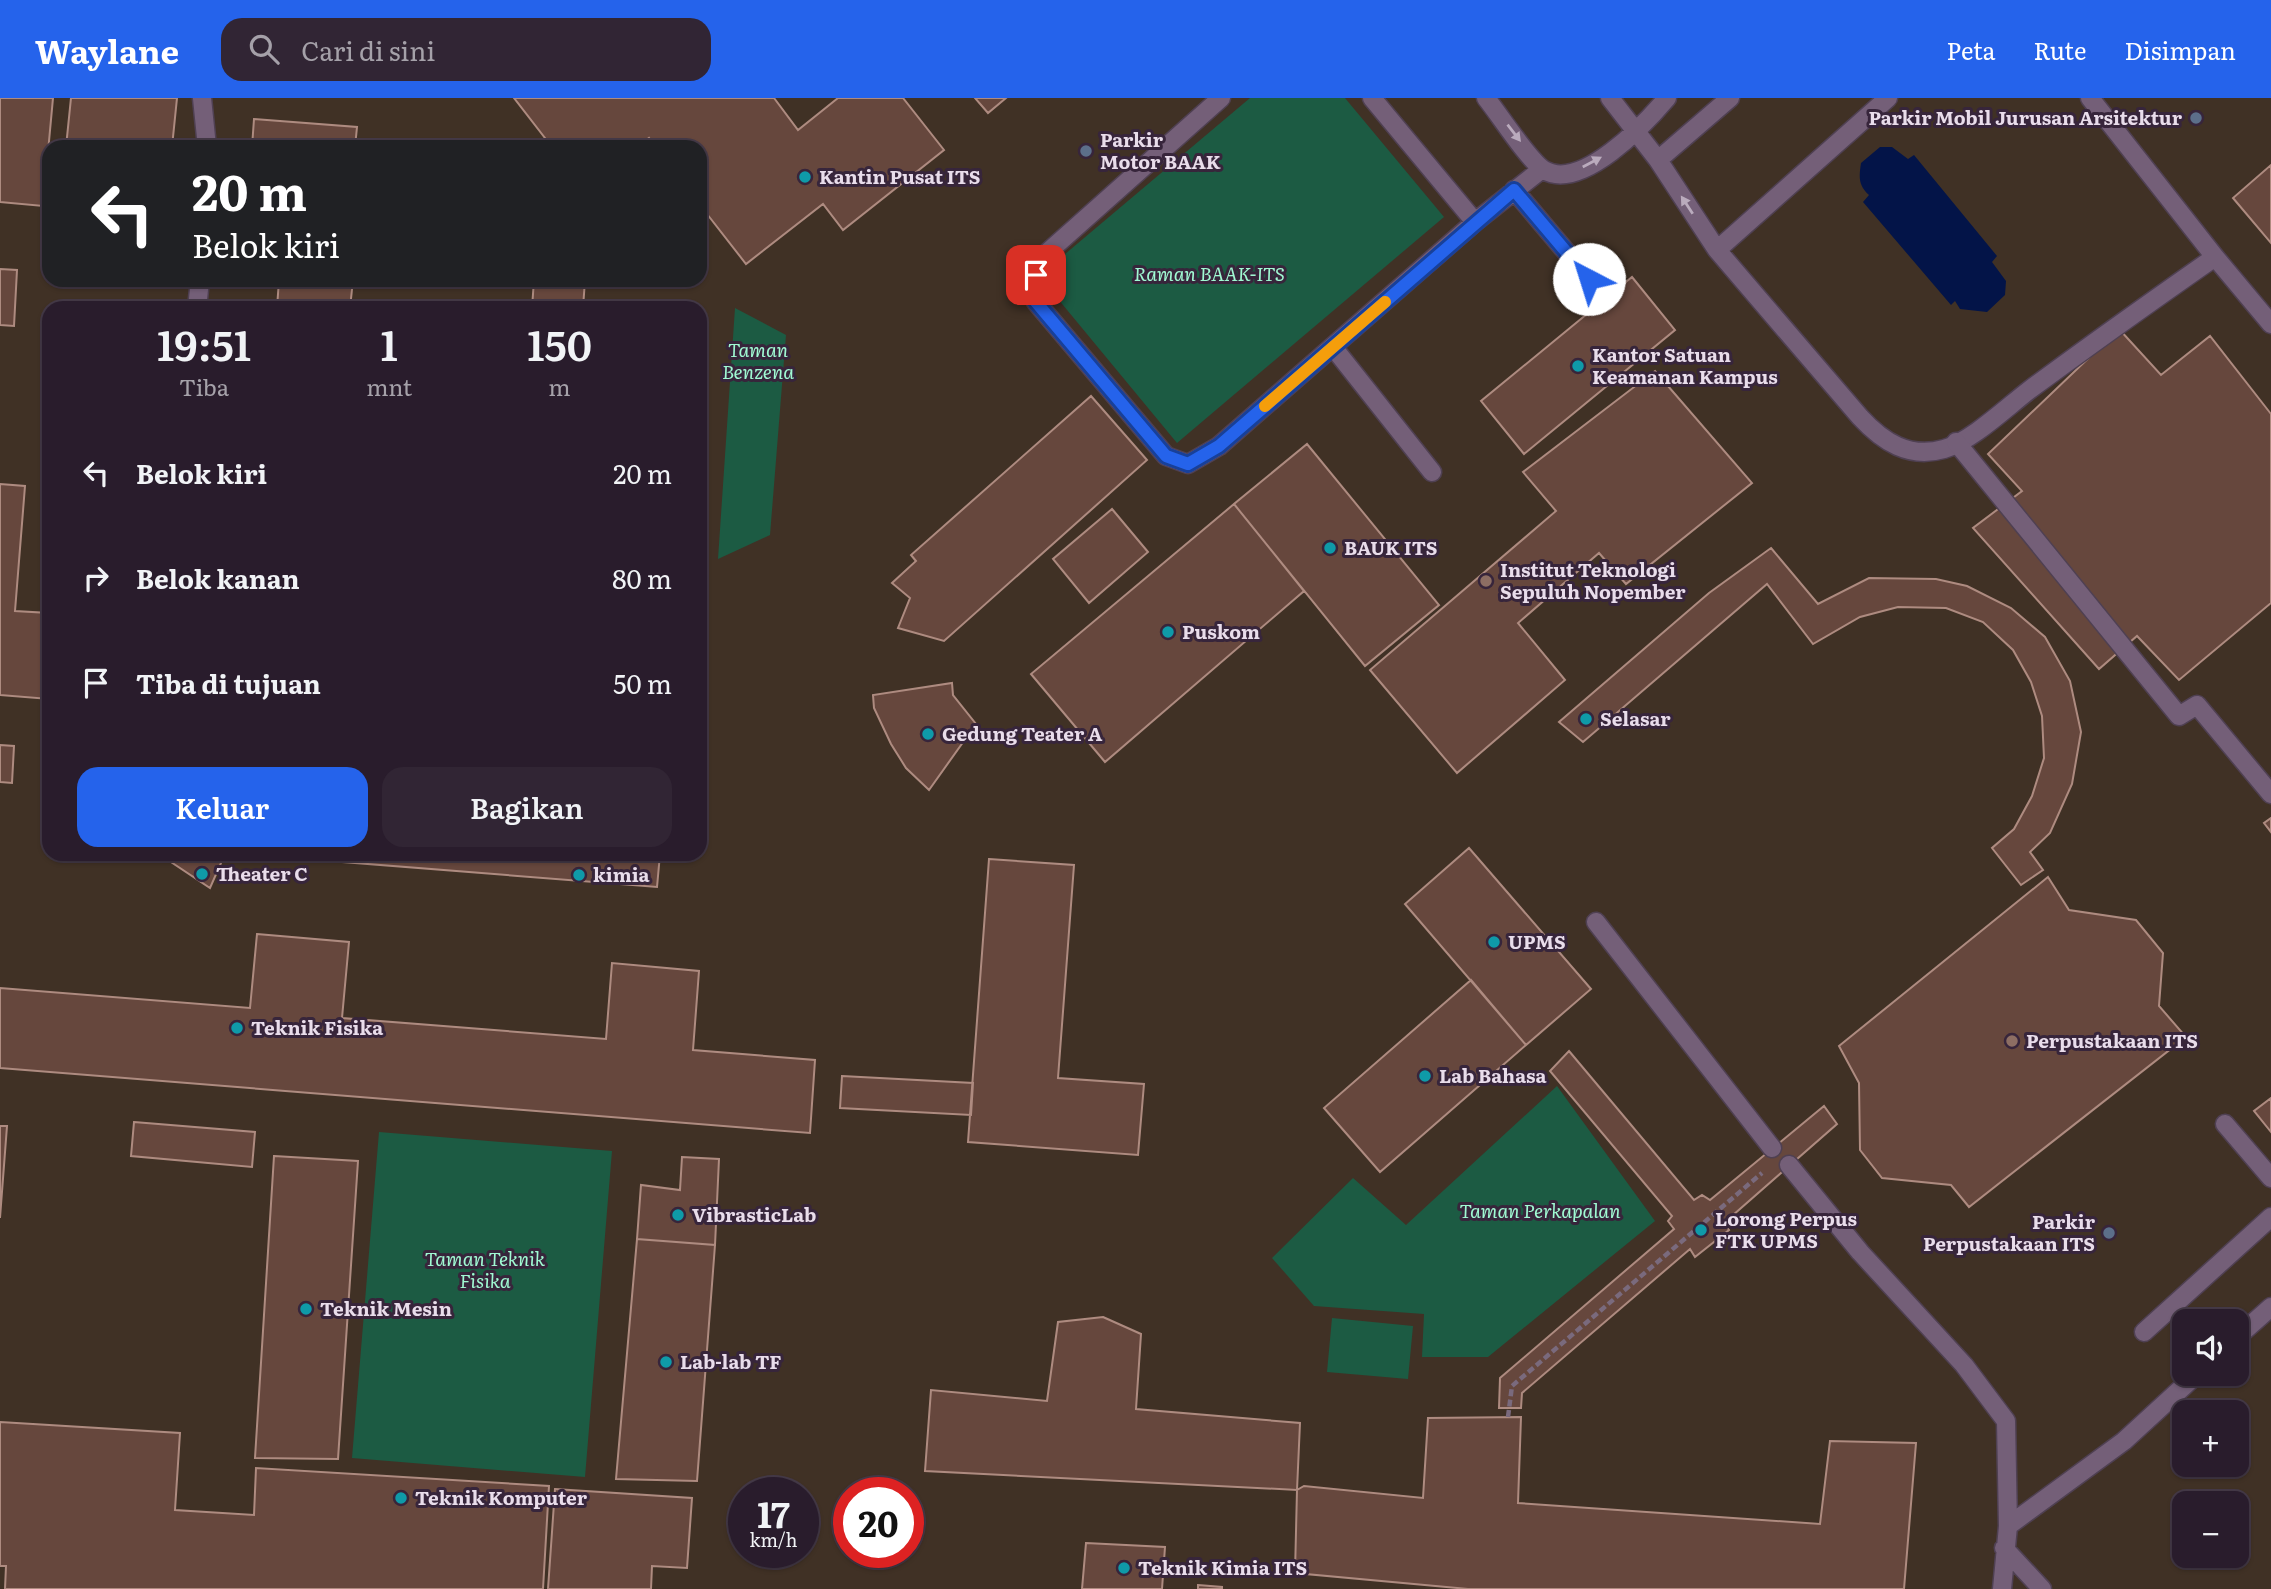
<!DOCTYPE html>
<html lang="id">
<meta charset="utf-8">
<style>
:root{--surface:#291c2c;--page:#312534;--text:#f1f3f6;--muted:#a5a1a9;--line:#453a48;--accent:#2563eb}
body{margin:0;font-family:Literata,serif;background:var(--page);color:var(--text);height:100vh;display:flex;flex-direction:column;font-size:26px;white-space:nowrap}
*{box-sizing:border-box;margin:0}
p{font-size:23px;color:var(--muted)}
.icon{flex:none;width:38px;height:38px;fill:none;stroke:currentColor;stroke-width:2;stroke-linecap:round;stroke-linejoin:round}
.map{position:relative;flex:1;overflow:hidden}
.panel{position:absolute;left:42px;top:203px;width:665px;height:560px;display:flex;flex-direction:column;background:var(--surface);border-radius:21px;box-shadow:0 2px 5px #0004,0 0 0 2px var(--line)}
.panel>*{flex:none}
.guide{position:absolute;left:42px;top:42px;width:665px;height:147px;border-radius:21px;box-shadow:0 2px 5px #0004,0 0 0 2px var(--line);background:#202124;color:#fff;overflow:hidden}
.buttons{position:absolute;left:2172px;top:1211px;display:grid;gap:14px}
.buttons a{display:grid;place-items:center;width:77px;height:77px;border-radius:14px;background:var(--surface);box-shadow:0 2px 5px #0004,0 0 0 2px var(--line);font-size:35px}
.speed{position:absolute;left:728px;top:1379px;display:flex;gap:14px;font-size:35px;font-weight:700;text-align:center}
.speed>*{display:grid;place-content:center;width:91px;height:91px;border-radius:50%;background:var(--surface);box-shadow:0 2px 5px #0004,0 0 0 2px var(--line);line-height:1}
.speed small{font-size:18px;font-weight:400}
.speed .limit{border:10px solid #d22;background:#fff;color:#111}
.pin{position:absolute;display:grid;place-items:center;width:60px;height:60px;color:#fff;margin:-30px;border-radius:14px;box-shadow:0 4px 10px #0006}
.me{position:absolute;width:77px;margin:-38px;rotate:320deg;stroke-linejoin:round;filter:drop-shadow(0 0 5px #0008)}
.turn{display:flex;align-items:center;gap:24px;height:147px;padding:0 35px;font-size:32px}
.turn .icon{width:91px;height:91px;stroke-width:2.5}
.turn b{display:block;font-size:49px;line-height:60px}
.eta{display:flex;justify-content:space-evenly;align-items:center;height:119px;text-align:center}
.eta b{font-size:42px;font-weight:600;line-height:49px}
.cta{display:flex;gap:14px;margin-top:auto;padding:14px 35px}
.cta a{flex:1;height:80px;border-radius:21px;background:var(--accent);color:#fff;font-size:28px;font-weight:600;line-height:80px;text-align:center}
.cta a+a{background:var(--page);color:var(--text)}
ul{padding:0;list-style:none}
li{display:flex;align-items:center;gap:21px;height:105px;padding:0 35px}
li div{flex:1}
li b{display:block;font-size:26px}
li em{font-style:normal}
header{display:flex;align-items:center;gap:42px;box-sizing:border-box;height:98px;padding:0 35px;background:var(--accent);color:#fff}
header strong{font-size:33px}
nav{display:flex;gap:38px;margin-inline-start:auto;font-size:24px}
.search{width:490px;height:63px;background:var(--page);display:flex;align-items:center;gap:18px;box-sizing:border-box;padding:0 24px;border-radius:21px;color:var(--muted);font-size:26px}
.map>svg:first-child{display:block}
</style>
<header>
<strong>Waylane</strong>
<div class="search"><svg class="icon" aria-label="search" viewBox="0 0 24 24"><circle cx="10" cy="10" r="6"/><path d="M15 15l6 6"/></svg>Cari di sini</div>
<nav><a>Peta</a><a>Rute</a><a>Disimpan</a></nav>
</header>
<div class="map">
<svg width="2271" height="1491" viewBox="0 0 2271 1491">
<rect width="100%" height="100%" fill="#37253b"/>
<path fill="#403125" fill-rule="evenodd" d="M0,0H2271V1491H0ZM49,49H700V182H49ZM49,210H700V756H49ZM2184,1223H2236V1276H2184ZM2184,1314H2236V1367H2184ZM744,1395H803V1454H744ZM849,1395H908V1454H849ZM2184,1405H2236V1458H2184Z"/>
<path fill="#1c5b43" d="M1250,0H1345L1444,119L1177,345L1039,178Z
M735,210L786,237L770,437L718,461Z
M1557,988L1655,1123L1488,1259H1422L1424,1216L1314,1208L1272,1160L1353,1080L1406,1127Z
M379,1034L612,1053L585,1379L352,1360Z
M1332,1220L1413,1228L1408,1281L1327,1274Z"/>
<path fill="#031448" d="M1880,49H1892L1908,61L1914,57L1997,158L1992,164L2006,183L2005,197L1987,214L1960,211L1955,203L1951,207L1863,104L1869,97C1858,87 1859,79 1861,65Z"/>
<path fill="#66473d" stroke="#ae8b80" stroke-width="2" d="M0,0H53L43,108L0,104Z
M71,0H177L172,49H66Z
M514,0H774L798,32L838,0H903L944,52L843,132L823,106L746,166L700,107V49H656L649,40L637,49H552Z
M975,0H1006L988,15Z
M254,21L357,29L355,49H252Z
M2271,67V145L2233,100Z
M0,171L17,172L14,228L0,227Z
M1632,179L1675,232L1524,356L1481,303Z
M279,182H353L350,210H277Z
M534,182H585L583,210H532Z
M2119,231L2161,277L2210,238L2271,316V505L2179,582L2137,538L2099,571L1973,430L2022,393L1988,356Z
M700,247L706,248L700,325Z
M1655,273L1752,385L1626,486L1599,455L1518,525L1565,582L1457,675L1370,572L1556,413L1523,374Z
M1091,298L1147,362L944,543L898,530L910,500L892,485L916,463L911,457Z
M1307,346L1439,507L1365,568L1234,406Z
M0,386L25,388L15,513L49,515V601L0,597Z
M1234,406L1304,493L1105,664L1031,576Z
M1112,411L1148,454L1089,505L1053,461Z
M1771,450L1818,506L1869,480L1936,481L1967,488L2011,510L2045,539L2070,583L2081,634L2072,686L2050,735L2030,754L2043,772L2021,787L1992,750L2014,731L2032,698L2044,660L2042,618L2031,584L2013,552L1983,524L1946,510L1898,509L1860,519L1813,546L1767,486L1583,644L1559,624L1709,495Z
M952,585L953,597L976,626L929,692L906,670L891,646L874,610L873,597Z
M0,647L14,648L12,685L0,684Z
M2271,720V734L2264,725Z
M1469,750L1591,891L1526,947L1405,806Z
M159,756H225L210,790Z
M344,756H660L657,789L343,764Z
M989,761L1074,767L1058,980L1144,986L1138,1057L968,1044Z
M2048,779L2069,812L2136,822L2163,855L2159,908L2186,939L1969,1109L1951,1087L1882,1080L1860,1052L1859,985L1839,948Z
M257,836L349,844L342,920L606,941L612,865L699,873L693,952L815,962L810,1035L0,970V890L250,910Z
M1471,882L1526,947L1380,1074L1324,1010Z
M1569,953L1694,1102L1702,1097L1710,1102L1824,1008L1837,1026L1724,1125L1729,1132L1695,1159L1690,1151L1522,1295L1521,1310H1499L1500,1280L1674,1131L1668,1123L1672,1118L1550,973Z
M842,978L973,985L971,1017L840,1010Z
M2271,1000V1034L2254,1013Z
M134,1024L255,1034L252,1069L131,1058Z
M0,1028H7L0,1120Z
M274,1058L358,1063L338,1361L255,1360Z
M682,1059L719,1061L715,1147L637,1141L641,1087L680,1092Z
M637,1141L715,1147L697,1383L616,1381Z
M1103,1219L1141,1236L1136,1311L1300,1325L1297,1392L925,1373L931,1292L1047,1303L1058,1224Z
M1521,1319L1518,1405L1820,1426L1830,1343L1916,1345L1904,1491H1468L1295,1475L1297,1392L1304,1388L1423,1400L1428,1320Z
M0,1324L180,1335L175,1412L254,1417L256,1370L549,1388L543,1491H5L6,1468H0Z
M555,1391L692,1400L687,1470L652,1468L651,1491H548Z
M1086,1445L1165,1449L1162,1491H1082Z
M1198,1487L1222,1489V1491H1198Z"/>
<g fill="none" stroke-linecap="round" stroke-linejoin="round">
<defs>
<path id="lane" d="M202,0L207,49
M1221,0L1048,154L1036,177V204L1166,358L1188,366L1219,348L1475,124L1542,71
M1372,0L1475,124
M1486,0C1499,16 1529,63 1544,72C1581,94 1645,26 1667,0
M1610,0L1658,62L1717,152
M1888,0L1717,152L1860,319C1883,344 1909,361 1944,351C1970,344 2006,310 2028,293C2090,247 2152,203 2215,159L2090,0
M1658,62L1730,0
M1514,92L1589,181
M2215,159L2271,226
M197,210L200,182
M1333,249L1432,374
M1596,824L1772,1050
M2225,1026L2271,1080
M1789,1067L1860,1154L1964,1267L2006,1323L2008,1428L2002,1491
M2144,1234L2271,1119
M2236,1240L2271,1209
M2008,1428L2124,1343L2197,1276
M2004,1450L2042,1491"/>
<path id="street" d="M1956,344L2179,618L2197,607L2271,696"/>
</defs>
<use href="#lane" stroke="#4f4052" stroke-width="21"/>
<use href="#street" stroke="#4f4052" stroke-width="21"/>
<path stroke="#7a6a7d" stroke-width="4.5" stroke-dasharray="7 3.5" stroke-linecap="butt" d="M1508,1319L1512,1288L1762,1075"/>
<use href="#lane" stroke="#745f78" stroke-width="18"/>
<use href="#street" stroke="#745f78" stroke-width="18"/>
</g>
<defs><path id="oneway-solid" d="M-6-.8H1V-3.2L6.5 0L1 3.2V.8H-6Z" transform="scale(1.75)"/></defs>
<g fill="#baabbd">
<use href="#oneway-solid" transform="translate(1514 35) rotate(52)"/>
<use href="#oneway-solid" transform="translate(1592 64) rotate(-28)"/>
<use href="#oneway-solid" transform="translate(1687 107) rotate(-123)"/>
</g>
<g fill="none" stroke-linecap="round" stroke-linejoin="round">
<defs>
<path id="route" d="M1036,177V204L1166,358L1188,366L1219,348L1514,92L1589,181"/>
</defs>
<use href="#route" stroke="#184099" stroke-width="18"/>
<use href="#route" stroke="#2563eb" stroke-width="12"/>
<path stroke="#f59e0b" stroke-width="12" d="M1265,308L1385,204"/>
</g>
<g fill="#5c6f8a" stroke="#37253b" stroke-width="2.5">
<circle cx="2196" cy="20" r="7"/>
<circle cx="1086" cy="53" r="7"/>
<circle cx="2109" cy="1135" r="7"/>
</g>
<g fill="#0f9aa8" stroke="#37253b" stroke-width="2.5">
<circle cx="805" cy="79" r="7"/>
<circle cx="1578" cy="268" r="7"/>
<circle cx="1330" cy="450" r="7"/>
<circle cx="1168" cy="534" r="7"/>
<circle cx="1586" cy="621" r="7"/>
<circle cx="928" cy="636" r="7"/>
<circle cx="202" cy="776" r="7"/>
<circle cx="579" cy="777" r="7"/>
<circle cx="1494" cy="844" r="7"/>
<circle cx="237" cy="930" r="7"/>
<circle cx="1425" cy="978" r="7"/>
<circle cx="678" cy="1117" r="7"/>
<circle cx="1701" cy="1132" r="7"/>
<circle cx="306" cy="1211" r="7"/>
<circle cx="666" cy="1264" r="7"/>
<circle cx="401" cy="1400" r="7"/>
<circle cx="1124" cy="1470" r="7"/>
</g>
<g fill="#8d6e63" stroke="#37253b" stroke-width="2.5">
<circle cx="1486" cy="483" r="7"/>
<circle cx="2012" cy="943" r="7"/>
</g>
<g text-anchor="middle" stroke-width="6" stroke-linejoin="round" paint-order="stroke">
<g font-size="19" font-weight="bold" fill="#e9ddeb" stroke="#37253b" text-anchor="start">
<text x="2182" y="27" text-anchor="end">Parkir Mobil Jurusan Arsitektur</text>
<text x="1100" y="49">Parkir<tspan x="1100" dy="22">Motor BAAK</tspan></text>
<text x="819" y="86">Kantin Pusat ITS</text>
<text x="1592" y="264">Kantor Satuan<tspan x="1592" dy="22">Keamanan Kampus</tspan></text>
<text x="1344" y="457">BAUK ITS</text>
<text x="1500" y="479">Institut Teknologi<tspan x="1500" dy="22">Sepuluh Nopember</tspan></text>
<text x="1182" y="541">Puskom</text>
<text x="1600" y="628">Selasar</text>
<text x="942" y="643">Gedung Teater A</text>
<text x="216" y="783">Theater C</text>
<text x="593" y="784">kimia</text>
<text x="1508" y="851">UPMS</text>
<text x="251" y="937">Teknik Fisika</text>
<text x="2026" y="950">Perpustakaan ITS</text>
<text x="1439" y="985">Lab Bahasa</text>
<text x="692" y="1124">VibrasticLab</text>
<text x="1715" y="1128">Lorong Perpus<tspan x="1715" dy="22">FTK UPMS</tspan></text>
<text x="2095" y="1131" text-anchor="end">Parkir<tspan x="2095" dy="22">Perpustakaan ITS</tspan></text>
<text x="320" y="1218">Teknik Mesin</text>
<text x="680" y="1271">Lab-lab TF</text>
<text x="415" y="1407">Teknik Komputer</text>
<text x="1138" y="1477">Teknik Kimia ITS</text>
</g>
<g font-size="19" font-style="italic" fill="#a0fad3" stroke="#37253b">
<text x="1209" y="183">Raman BAAK-ITS</text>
<text x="758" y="259">Taman<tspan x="758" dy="22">Benzena</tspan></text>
<text x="1540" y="1120">Taman Perkapalan</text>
<text x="485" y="1168">Taman Teknik<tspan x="485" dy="22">Fisika</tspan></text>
</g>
</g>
</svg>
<div class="buttons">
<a><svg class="icon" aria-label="sound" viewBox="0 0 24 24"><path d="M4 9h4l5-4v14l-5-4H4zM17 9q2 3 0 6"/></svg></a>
<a>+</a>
<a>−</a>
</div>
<div class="speed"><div>17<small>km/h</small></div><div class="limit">20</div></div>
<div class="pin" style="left:1036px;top:177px;background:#d93025"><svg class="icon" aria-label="arrive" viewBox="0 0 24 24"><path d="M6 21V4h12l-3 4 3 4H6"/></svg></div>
<svg class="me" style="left:1589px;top:181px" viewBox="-20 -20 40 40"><circle r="19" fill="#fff"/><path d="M0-13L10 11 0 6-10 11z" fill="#2563eb"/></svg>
<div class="guide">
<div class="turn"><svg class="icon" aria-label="left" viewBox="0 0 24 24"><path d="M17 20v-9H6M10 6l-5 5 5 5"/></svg><div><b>20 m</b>Belok kiri</div></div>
</div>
<section class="panel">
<div class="eta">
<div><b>19:51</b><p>Tiba</p></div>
<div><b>1</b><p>mnt</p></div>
<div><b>150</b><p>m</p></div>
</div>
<ul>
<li><svg class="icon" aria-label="left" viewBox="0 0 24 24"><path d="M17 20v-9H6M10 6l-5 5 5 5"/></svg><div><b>Belok kiri</b></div><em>20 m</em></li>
<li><svg class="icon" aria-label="right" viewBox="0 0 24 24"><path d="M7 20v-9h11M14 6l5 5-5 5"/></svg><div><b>Belok kanan</b></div><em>80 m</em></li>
<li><svg class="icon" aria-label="arrive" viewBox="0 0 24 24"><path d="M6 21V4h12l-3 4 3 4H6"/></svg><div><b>Tiba di tujuan</b></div><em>50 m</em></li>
</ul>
<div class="cta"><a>Keluar</a><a>Bagikan</a></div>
</section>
</div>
